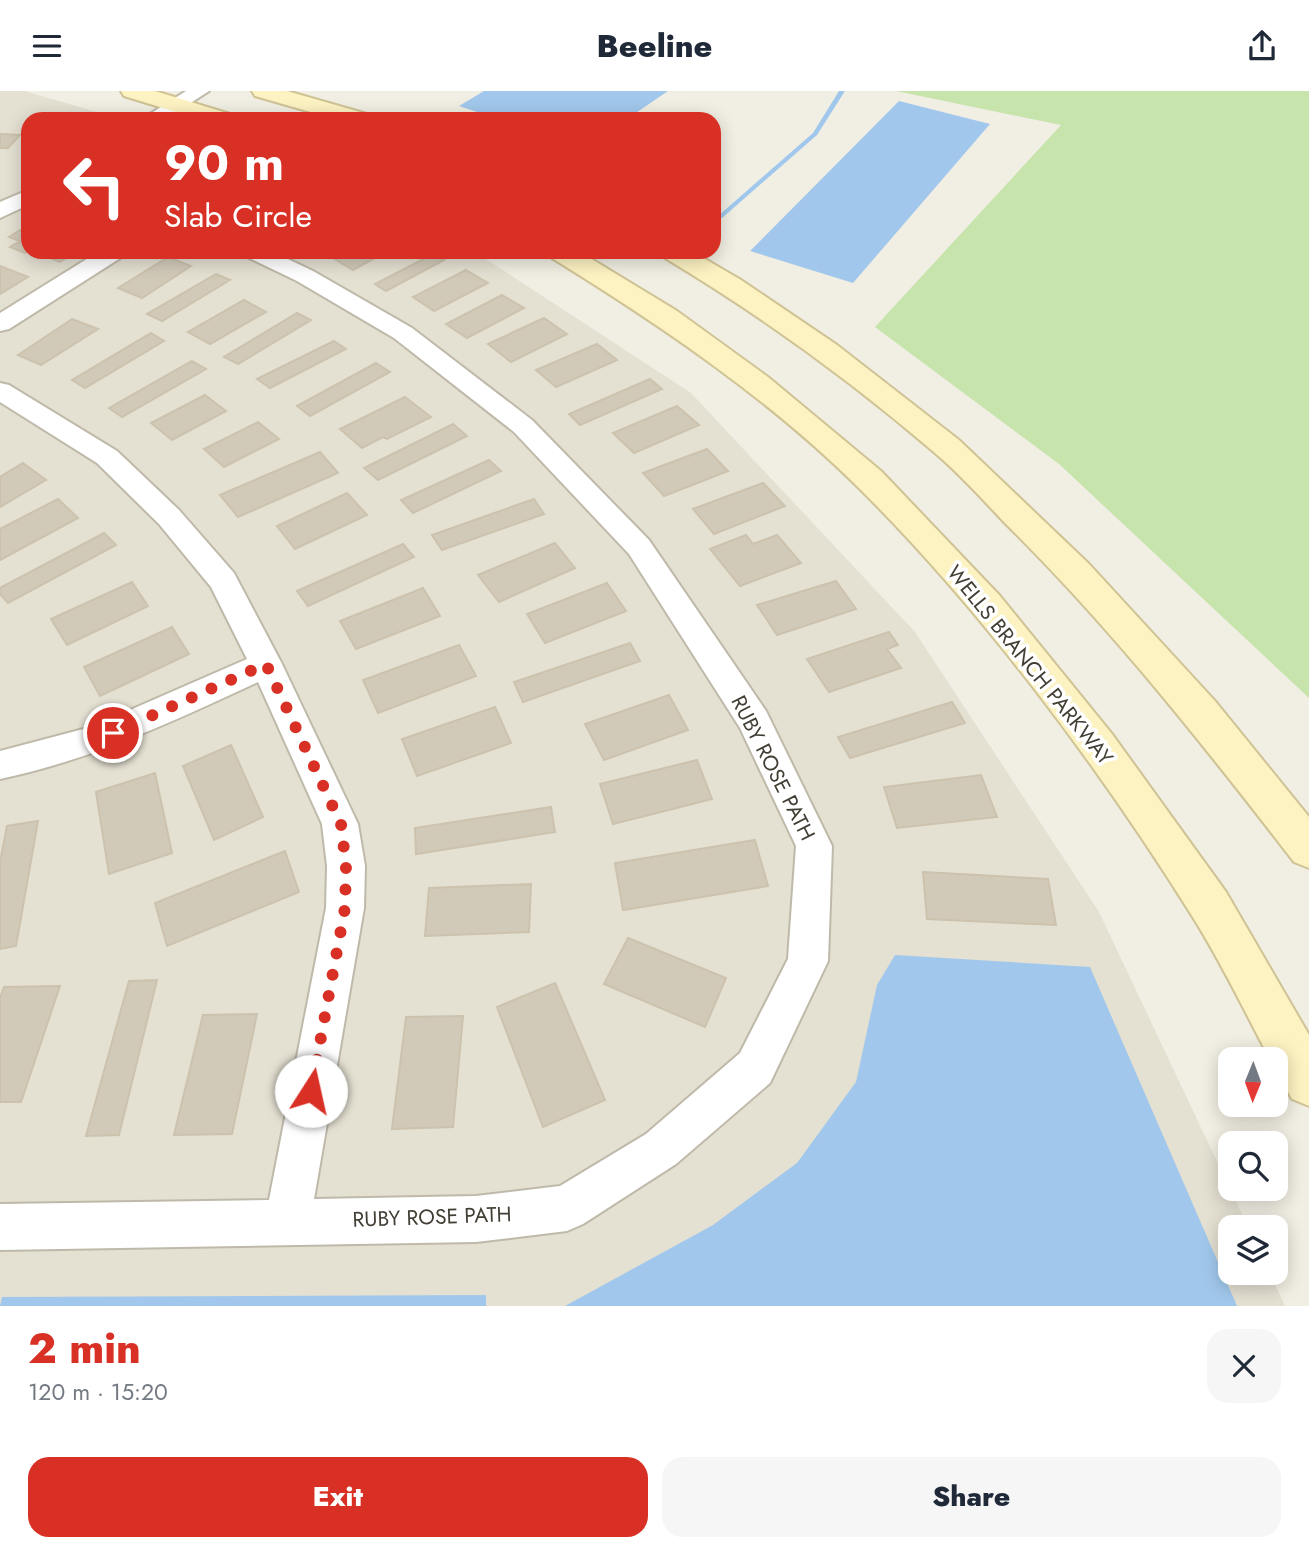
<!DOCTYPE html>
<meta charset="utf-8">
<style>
:root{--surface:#fff;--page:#f6f6f7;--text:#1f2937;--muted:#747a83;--accent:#d93025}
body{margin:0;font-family:Jost,sans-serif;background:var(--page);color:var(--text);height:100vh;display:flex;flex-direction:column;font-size:26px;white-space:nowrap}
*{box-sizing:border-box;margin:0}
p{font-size:23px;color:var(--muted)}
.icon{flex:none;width:38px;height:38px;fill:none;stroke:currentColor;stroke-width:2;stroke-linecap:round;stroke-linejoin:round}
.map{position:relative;height:1215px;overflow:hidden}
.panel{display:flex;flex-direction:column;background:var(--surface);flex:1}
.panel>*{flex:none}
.hud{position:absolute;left:21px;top:21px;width:700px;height:147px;border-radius:21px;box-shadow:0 4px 18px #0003;background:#d93025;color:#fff;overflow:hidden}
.needle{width:46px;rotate:181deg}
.tools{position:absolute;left:1218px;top:956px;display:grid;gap:14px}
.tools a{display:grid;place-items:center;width:70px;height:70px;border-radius:14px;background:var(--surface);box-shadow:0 4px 18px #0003;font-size:35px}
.pin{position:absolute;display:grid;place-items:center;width:60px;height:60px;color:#fff;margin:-30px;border:4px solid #fff;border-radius:50%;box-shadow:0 2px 7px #0007}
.me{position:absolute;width:77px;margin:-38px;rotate:10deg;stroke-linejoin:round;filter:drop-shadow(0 0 5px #0008)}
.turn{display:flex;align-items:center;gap:24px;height:147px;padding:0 28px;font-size:32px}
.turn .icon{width:91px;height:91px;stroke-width:2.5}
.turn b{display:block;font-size:49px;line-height:60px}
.round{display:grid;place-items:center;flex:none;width:74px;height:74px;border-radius:21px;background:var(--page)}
.overview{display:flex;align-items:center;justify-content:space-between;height:119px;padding:0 28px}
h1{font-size:42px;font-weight:800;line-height:52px;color:var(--accent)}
.button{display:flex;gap:14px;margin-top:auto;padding:14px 28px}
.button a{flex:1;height:80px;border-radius:21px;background:var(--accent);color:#fff;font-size:28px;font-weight:800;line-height:80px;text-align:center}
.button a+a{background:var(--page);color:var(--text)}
header{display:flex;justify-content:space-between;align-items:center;height:91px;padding:0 28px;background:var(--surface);font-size:32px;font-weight:800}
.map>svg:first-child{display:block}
</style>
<header><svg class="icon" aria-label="menu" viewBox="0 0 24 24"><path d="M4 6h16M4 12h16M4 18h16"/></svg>Beeline<svg class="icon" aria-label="share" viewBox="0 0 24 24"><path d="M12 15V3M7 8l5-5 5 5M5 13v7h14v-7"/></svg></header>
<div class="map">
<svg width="1309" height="1215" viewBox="0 0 1309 1215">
<rect width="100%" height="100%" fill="#f1eee3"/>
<path fill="#e4e0d2" d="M0,0H24L121,28H28V161H475L691,302L915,541L1099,821L1248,1136H1230V1181H1269L1285,1215H0Z"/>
<path fill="#c7e4ad" d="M896,0H1309V607L1059,373L875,236L1061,34Z"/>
<path fill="#a1c8ec" d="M484,0H668L627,28H498L459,15Z
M899,10L990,33L853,192L750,160Z
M895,864L1090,876L1237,1215H565L713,1134L797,1072L856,991L877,894Z
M486,1204V1215H0L2,1206Z"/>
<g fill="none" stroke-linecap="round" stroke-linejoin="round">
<path fill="#a1c8ec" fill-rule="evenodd" d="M839,0H845L817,44L722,127H718V125L813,42Z"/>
</g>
<path fill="#d2cab9" stroke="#ccc2ad" stroke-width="2" d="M0,43L20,44L8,57H0Z
M20,139L28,142V160L25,162L10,156L20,150L9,146Z
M35,161H76L60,171Z
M345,161H386L353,179L333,167Z
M433,163L444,169L386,200L375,193Z
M168,166L191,175L142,207L118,197Z
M0,175L28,186L0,203Z
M466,179L488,192L434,220L413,206Z
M216,183L230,189L162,230L147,223Z
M502,204L524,217L467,247L446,233Z
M244,209L266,221L210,253L188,241Z
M297,222L311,229L238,273L224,266Z
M544,227L567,243L511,271L488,253Z
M72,228L98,238L41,274L18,264Z
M151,242L164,250L85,297L72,289Z
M334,250L346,258L270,297L257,288Z
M597,253L617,269L556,296L536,279Z
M192,270L206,278L122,326L109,317Z
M376,272L390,281L310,325L297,315Z
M650,288L662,298L580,334L569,323Z
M205,304L226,320L172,349L151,332Z
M405,306L431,326L387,348L383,346L362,357L340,338Z
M677,315L699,334L634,362L613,342Z
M258,331L279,348L224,376L204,358Z
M453,333L467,345L378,389L364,377Z
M707,358L728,380L664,405L643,382Z
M320,361L338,382L238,426L220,404Z
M489,369L501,380L413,422L401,409Z
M23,372L46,389L0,416V386Z
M763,392L785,415L714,443L693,418Z
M347,402L367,424L295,458L277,435Z
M58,408L78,427L0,469V438Z
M534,408L544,423L442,459L432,444Z
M104,442L116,454L8,512L0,503V497Z
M746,444L753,453L777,444L801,472L740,495L710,458Z
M555,452L575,477L499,511L478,484Z
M403,453L414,466L308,515L297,500Z
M836,490L856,518L777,544L757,514Z
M132,491L148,515L67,554L51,528Z
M607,492L626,520L545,552L527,523Z
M423,497L440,525L356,558L340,530Z
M172,536L189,563L100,605L84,576Z
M889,541L898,554L887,558L901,577L829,601L807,568Z
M630,552L640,570L523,611L514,591Z
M459,554L476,585L378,622L363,589Z
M669,604L688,639L604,669L585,633Z
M952,611L965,632L850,667L838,646Z
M495,616L511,652L417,685L402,648Z
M231,654L263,726L214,749L183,675Z
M697,669L712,708L613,733L600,693Z
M155,682L172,762L109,783L96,701Z
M981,684L997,726L897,737L884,696Z
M551,716L555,741L416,763L415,737Z
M38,730L16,855L0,858V771L7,735Z
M755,749L768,795L623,819L615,772Z
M285,760L299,801L167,855L155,812Z
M923,781L1048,788L1056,834L927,828Z
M531,793L529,841L425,845L429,797Z
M628,847L726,887L705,936L604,893Z
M157,889L119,1044L86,1045L129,890Z
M555,892L605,1009L543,1036L497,916Z
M60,895L21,1011H0V907L4,896Z
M257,923L232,1043L174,1044L203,924Z
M463,925L453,1036L392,1038L406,926Z"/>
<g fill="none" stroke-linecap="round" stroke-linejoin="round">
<defs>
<path id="street" d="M186,0H209L166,28H142Z
M28,99V114L0,127V111Z
M98,161H125L122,166L9,238L0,240V222Z
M244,161H273L313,180L412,237L532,329L649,449L766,620L832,755L828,870L770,992L676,1073L583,1133L567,1140L476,1151L0,1159V1113L269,1109L326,817L327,775L322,733L258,591C174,630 91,669 0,688V660L91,636L247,568L211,496L159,433L97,372L0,311V292L9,294L117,360L179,419L234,482L282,573L358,733L365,775L364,817L314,1108L476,1105L560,1095L646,1043L740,962L788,868L796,755L740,637L629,463L514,341L394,247L297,190L247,166Z"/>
<path id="secondary" d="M121,0H155L230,23L233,28H199L124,5Z
M252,0H287L367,23L370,28H335L255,5Z
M548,161H580L677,220L768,286L881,380L1000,505L1112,643L1226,801L1309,944V1015L1292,1008L1276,979V968H1270C1245,921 1222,873 1194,828C1101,679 983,520 858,396C767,306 660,234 552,167Z
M661,161H693L741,189L837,254L959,349L1089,473L1215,610L1309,726V777L1294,771C1202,652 1113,539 1006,433C983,409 960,383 935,362C850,289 760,224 665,167Z"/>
</defs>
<use href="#street" stroke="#bfb9a9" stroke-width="4"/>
<use href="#secondary" stroke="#cfc395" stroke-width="4"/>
<use href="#street" fill="#fff" fill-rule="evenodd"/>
<use href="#secondary" fill="#fcf2c2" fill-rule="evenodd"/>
</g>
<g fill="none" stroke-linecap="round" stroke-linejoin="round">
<path stroke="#d93025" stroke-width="12" stroke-dasharray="0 21.6" d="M113,642L266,573L341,733L346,775L345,817L311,1000"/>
</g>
<g text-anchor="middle" stroke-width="7" stroke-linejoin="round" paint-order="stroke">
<g font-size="21" fill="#423e34" stroke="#fff">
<text transform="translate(1030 574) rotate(51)" y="7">WELLS BRANCH PARKWAY</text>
<text transform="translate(773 677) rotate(63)" y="7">RUBY ROSE PATH</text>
<text transform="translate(432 1126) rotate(-2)" y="7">RUBY ROSE PATH</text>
</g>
</g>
</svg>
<div class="tools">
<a><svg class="needle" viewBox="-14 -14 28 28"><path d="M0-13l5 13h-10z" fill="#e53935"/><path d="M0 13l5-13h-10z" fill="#747a83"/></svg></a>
<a><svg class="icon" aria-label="search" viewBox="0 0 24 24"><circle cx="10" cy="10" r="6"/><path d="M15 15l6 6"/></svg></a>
<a><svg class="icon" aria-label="layers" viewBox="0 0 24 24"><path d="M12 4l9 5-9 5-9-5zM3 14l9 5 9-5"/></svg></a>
</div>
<div class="pin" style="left:113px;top:642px;background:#d93025"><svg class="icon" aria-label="arrive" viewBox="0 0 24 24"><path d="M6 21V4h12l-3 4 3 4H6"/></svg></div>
<svg class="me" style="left:311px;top:1000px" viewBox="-20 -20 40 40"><circle r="19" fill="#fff"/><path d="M0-13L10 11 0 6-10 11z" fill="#d93025"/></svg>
<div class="hud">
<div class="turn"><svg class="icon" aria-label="left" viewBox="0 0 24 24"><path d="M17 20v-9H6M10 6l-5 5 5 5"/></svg><div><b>90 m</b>Slab Circle</div></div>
</div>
</div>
<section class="panel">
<div class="overview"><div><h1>2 min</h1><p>120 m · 15:20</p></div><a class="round"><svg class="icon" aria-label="close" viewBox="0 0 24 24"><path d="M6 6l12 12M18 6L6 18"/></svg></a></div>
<div class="button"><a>Exit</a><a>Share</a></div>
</section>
